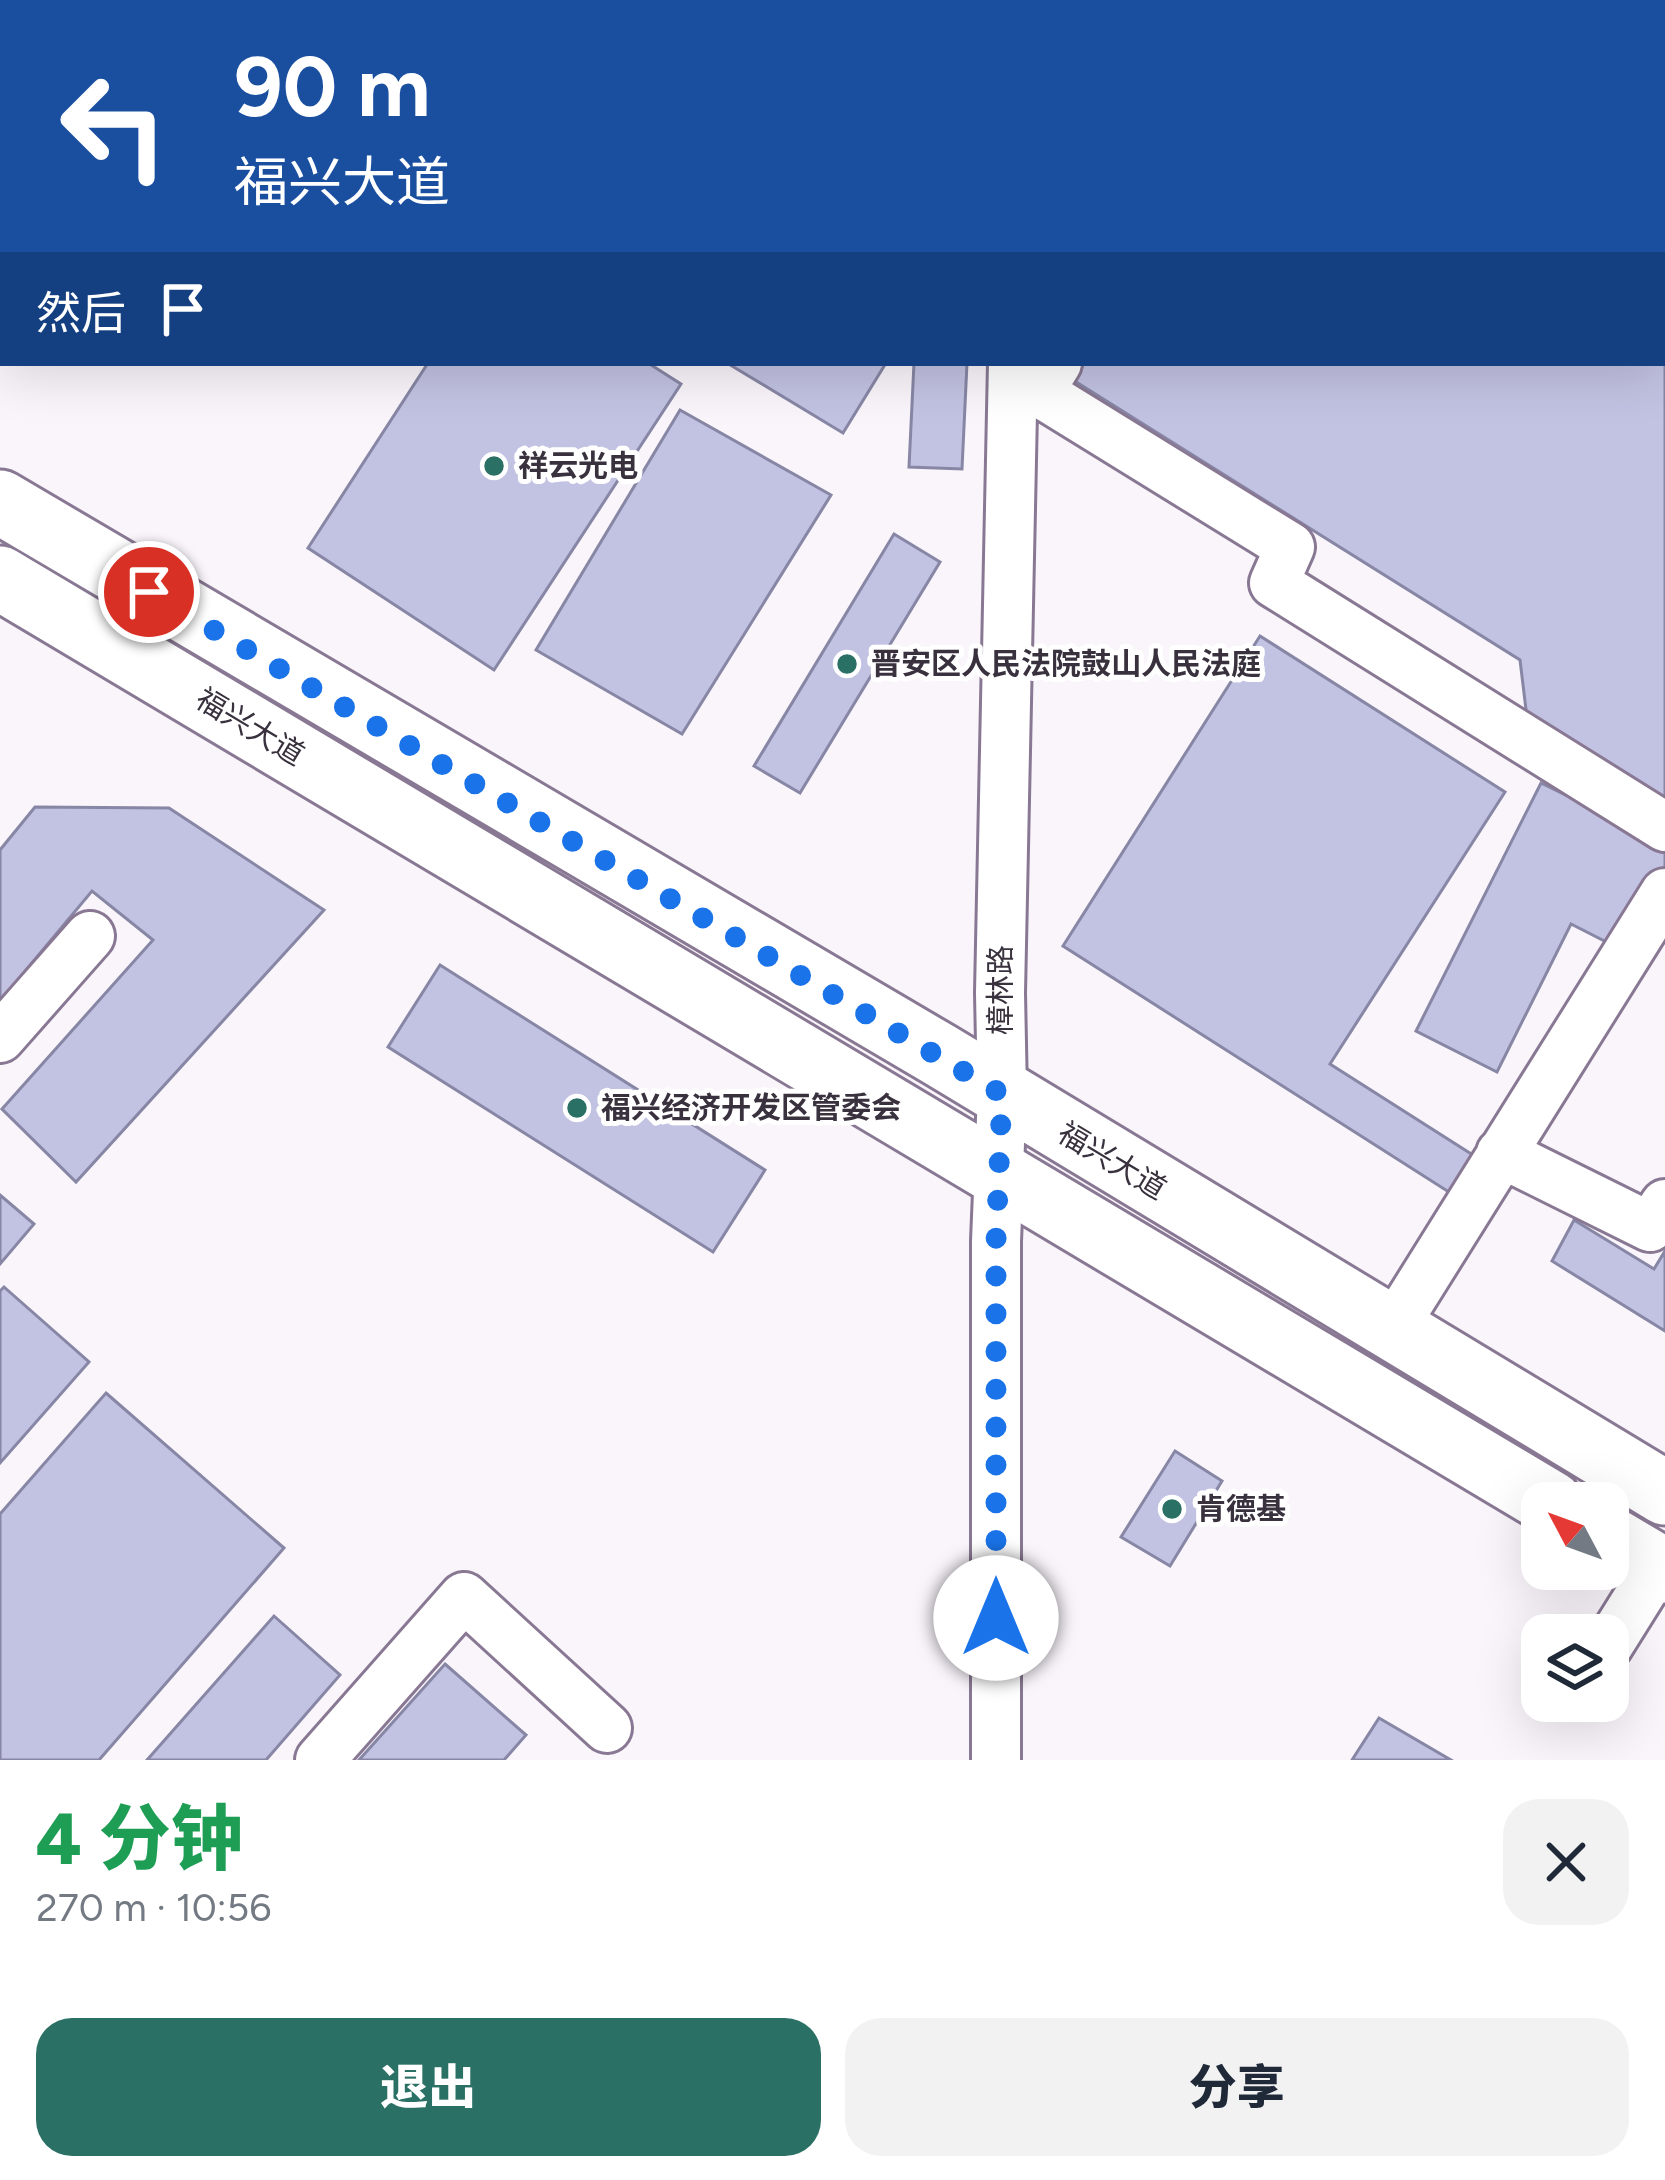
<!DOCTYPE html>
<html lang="zh">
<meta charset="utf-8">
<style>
:root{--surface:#fff;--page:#f2f2f3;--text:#1f2937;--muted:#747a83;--accent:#2b7064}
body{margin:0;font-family:Figtree,"Noto Sans SC",sans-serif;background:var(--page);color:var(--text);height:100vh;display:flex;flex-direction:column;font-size:45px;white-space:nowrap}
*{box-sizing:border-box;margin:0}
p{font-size:39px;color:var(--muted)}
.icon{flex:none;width:66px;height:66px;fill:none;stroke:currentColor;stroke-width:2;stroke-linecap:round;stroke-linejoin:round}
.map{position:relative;height:1760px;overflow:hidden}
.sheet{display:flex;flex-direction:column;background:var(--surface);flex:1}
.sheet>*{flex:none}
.top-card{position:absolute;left:0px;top:0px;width:1665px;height:366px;box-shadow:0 12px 48px #0002;background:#1a4fa0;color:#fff;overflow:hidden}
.needle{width:78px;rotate:311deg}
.buttons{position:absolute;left:1521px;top:1482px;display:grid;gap:24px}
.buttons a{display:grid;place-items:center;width:108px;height:108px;border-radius:24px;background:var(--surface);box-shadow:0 12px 48px #0002;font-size:60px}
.pin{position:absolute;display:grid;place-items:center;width:102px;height:102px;color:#fff;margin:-51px;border:6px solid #fff;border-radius:50%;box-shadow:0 3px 12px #0007}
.me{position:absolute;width:132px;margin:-66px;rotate:0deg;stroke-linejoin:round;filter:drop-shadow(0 0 9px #0008)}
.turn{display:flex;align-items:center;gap:42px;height:252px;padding:0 36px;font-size:54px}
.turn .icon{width:156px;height:156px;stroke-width:2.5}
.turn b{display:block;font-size:84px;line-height:102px}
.then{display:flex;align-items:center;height:114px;padding:0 36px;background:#0003;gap:24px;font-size:45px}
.round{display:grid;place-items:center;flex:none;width:126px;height:126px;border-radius:36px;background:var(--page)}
.summary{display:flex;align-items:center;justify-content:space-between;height:204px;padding:0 36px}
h1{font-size:72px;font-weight:800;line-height:90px;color:#1e9e55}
.action{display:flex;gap:24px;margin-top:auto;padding:24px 36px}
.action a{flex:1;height:138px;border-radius:36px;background:var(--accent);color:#fff;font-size:48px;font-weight:800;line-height:138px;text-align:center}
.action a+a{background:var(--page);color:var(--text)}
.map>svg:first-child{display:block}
</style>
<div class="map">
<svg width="1665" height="1760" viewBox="0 0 1665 1760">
<rect width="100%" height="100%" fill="#f9f5fb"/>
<path fill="#c2c2e2" stroke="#8786a5" stroke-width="3" d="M665,0H728L732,3H663Z
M752,0H815L819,3H756Z
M919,0H980L919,3Z
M1303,0H1566L1571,3H1301Z
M1662,56L1665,57V808L1528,726L1520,660L1073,380L1084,363H1662Z
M428,363H648L681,384L494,670L308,548Z
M727,363H886L843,433Z
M914,363H967L962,469L909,467Z
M680,410L831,495L682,734L536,650Z
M894,534L940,562L800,793L754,766Z
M1260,636L1505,792L1330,1064L1487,1164L1463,1201L1063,946Z
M1541,783L1665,844V875L1626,952L1571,924L1497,1072L1416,1031Z
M35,807L169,808L324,910L76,1182L2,1109L153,940L92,891L0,1001V850Z
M440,965L765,1170L713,1252L388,1047Z
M0,1195L34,1224L0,1264Z
M1574,1220L1654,1269L1665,1251V1331L1552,1261Z
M4,1287L89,1362L0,1463V1291Z
M106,1393L284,1548L99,1760H0V1514Z
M1175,1451L1222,1481L1170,1566L1121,1537Z
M274,1616L340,1675L266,1760H147Z
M445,1664L526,1735L504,1760H359Z
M1379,1718L1451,1760H1352Z"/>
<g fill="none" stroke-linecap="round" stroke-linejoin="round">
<defs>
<path id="minor" d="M1020,3V0
M1277,3L1279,0
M1057,363L1039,392L1290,547L1274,583L1665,827
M0,1038L90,936
M1501,1153L1650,1227L1665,1204
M1393,1328L1665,893
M1608,1646L1658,1566
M320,1760L464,1597L607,1728
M996,1760V1241L1002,1094L1000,993L1013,363"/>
<path id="major" d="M0,502L940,1055L1665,1493
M0,578L1551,1503
M1608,1537L1665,1571"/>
</defs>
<use href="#minor" stroke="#897893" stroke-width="54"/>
<use href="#major" stroke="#897893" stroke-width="69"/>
<use href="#minor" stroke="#fff" stroke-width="48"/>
<use href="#major" stroke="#fff" stroke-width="63"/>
</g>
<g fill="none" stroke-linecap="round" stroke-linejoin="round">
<path stroke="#1a73e8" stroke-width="21" stroke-dasharray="0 37.8" d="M149,592L1002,1094L996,1241V1618"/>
</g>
<g fill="#2b7064" stroke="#fff" stroke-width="4.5">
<circle cx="494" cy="466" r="12"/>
<circle cx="847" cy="664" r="12"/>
<circle cx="577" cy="1108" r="12"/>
<circle cx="1172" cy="1509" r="12"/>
</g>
<g text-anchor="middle" stroke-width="10" stroke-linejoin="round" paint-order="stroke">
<g font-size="30" font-weight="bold" fill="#39323e" stroke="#fff" text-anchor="start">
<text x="518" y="476">祥云光电</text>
<text x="871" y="674">晋安区人民法院鼓山人民法庭</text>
<text x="601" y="1118">福兴经济开发区管委会</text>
<text x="1196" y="1519">肯德基</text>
</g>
<g font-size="30" fill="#39323e" stroke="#fff">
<text transform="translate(250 727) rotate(31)" y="10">福兴大道</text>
<text transform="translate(1001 990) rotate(-90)" y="10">樟林路</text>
<text transform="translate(1112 1161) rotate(31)" y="10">福兴大道</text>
</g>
</g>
</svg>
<div class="buttons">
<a><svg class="needle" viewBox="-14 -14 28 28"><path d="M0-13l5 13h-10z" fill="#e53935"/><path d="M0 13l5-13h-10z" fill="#747a83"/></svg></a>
<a><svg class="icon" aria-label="layers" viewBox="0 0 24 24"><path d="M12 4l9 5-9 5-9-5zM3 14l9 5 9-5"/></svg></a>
</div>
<div class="pin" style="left:149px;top:592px;background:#d93025"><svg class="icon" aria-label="arrive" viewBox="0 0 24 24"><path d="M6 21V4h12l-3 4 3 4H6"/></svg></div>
<svg class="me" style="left:996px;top:1618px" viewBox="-20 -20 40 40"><circle r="19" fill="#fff"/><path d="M0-13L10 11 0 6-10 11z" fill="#1a73e8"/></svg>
<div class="top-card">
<div class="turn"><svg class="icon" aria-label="left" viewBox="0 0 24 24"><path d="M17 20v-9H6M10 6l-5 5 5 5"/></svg><div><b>90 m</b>福兴大道</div></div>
<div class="then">然后<svg class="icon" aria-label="arrive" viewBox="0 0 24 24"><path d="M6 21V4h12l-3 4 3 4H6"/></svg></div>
</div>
</div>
<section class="sheet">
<div class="summary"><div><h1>4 分钟</h1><p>270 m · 10:56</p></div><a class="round"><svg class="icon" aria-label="close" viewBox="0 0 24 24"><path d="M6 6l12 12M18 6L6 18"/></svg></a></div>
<div class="action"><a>退出</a><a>分享</a></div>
</section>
